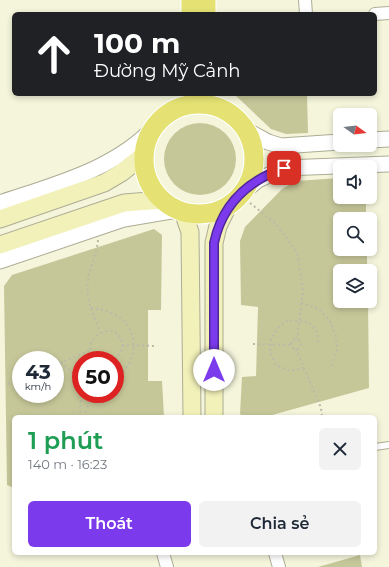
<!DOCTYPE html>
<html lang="vi">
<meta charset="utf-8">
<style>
:root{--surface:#fff;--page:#f2f2f3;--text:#1f2937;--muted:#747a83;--accent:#7c3aed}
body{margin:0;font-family:Montserrat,sans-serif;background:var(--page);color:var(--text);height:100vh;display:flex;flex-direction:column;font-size:15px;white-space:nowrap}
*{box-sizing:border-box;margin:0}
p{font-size:13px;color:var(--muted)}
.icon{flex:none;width:22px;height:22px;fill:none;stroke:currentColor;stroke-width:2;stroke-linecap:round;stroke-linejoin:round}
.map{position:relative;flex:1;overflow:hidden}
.sheet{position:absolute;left:12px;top:415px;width:365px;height:140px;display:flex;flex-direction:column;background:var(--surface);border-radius:6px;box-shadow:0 2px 6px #0003}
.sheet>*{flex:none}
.banner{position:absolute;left:12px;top:12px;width:365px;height:84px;border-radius:6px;box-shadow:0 2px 6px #0003;background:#202124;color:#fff;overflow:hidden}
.needle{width:26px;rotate:105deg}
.tools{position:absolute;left:333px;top:108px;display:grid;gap:8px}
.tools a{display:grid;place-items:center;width:44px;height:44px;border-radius:6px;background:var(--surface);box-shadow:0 2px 6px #0003;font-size:20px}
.speed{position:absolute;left:12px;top:351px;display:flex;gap:8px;font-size:20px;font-weight:700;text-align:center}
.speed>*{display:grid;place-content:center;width:52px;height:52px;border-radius:50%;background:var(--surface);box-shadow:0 2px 6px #0003;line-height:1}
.speed small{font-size:10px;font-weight:400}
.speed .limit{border:6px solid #d22;background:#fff;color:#111}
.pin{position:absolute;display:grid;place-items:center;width:34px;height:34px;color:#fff;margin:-17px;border-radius:8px;box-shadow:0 2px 6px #0006}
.me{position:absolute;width:44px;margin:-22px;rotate:0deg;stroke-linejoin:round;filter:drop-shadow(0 0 3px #0008)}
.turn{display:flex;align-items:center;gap:14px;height:84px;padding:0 16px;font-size:18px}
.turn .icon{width:52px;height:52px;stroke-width:2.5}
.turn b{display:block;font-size:28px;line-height:34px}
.round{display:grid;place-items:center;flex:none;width:42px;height:42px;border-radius:6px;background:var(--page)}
.overview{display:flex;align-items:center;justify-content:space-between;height:68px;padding:0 16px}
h1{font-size:24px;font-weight:600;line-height:30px;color:#1e9e55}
.primary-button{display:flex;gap:8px;margin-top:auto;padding:8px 16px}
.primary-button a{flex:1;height:46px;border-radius:6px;background:var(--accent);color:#fff;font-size:16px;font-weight:600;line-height:46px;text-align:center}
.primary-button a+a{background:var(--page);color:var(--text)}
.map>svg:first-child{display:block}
</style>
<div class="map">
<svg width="389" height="567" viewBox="0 0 389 567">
<rect width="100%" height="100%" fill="#f4f5db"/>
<path fill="#c6c799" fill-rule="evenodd" d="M234,94H307L308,133L286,134L271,129Z
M164 159a36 36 0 1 1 72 0a36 36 0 1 1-72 0Z
M340,178V197H366V219H340V249H367V271H340V301H368L369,388L265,417H244L240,414L242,377L256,376L258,307L241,305L240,241L245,227L282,189L296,181Z
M154,229L162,235L161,310H148V381H162L164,417H14V488L7,485L4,286L12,275ZM21,360H55V394H21ZM81,360H115V394H81Z
M360,555L362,567H318Z"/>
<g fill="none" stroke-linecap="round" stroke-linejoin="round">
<defs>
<path id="service" d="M375,447L389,445"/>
<path id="minor" d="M305,0L306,14
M375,14L389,13
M163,553L167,567
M275,553L279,567"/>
<path id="tertiary" d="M246,130L268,142L281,146L340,142
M370,140L389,139
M242,193L258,180L284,168L389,164
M0,203C53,185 117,169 155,126
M0,261L124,219L177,210"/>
<path id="secondary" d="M183,212L190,232L192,417
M0,219L104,183L121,173L145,154
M0,245L124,203L162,200
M214,417V243L218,226L228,206"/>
<path id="primary" d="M191,0V14
M206,0V14
M144 159a55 55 0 1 1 110 0a55 55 0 1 1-110 0Z"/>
</defs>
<use href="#service" stroke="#adad95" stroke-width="8"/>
<use href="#minor" stroke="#adad95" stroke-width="14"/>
<use href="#tertiary" stroke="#adad95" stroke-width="17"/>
<use href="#secondary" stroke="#adad95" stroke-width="19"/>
<use href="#primary" stroke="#fff" stroke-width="21"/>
<path stroke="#babba6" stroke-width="2" stroke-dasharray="2 3" stroke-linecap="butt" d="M250,203L275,223L297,252L303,290L297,339
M98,240C97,254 90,266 88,280C85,298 94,316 100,332
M301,303L317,308L329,319L336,336L337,351L331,368
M91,308C103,310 114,312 123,320C141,338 135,366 115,378
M291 344a5 5 0 1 1 10 0a5 5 0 1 1-10 0Z
M253,344L291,345
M122,345L156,346
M296,349L321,408L322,417
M100,360C70,345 118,313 122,344C123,351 119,356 113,360
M61,362L76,376L81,378
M55,365L91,350
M304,368L290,371L276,365L270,352L271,339L279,327L288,320L309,322L317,332L319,345
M8,384L21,379
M80,417L81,394
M84,417L92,394"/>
<use href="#service" stroke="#fff" stroke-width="6"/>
<use href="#minor" stroke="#fff" stroke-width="12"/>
<use href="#tertiary" stroke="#fff" stroke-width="15"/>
<use href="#secondary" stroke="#f2f1b9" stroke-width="17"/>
<use href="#primary" stroke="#e5e273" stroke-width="19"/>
</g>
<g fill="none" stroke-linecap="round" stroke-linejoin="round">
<defs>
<path id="route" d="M214,370V243C222,205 247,181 284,168"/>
</defs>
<use href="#route" stroke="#51269a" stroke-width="10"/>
<use href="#route" stroke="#7c3aed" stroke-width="7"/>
</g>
</svg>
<div class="tools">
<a><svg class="needle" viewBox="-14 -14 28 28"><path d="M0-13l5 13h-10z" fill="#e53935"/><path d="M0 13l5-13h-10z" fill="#747a83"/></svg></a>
<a><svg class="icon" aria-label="sound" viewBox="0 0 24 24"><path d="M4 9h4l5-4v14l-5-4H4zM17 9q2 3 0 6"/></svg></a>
<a><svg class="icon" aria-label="search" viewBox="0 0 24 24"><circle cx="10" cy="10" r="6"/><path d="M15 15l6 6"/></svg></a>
<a><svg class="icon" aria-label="layers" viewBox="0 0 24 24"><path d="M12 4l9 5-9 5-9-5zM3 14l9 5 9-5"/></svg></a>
</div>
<div class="speed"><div>43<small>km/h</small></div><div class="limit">50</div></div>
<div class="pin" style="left:284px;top:168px;background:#d93025"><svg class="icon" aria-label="arrive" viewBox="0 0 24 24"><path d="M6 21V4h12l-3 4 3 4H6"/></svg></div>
<svg class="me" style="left:214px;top:370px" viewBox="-20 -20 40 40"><circle r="19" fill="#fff"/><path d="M0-13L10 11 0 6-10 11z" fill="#7c3aed"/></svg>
<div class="banner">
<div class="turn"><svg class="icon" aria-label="ahead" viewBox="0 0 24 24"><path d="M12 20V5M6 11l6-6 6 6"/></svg><div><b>100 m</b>Đường Mỹ Cảnh</div></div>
</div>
<section class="sheet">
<div class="overview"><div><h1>1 phút</h1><p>140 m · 16:23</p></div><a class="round"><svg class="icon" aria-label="close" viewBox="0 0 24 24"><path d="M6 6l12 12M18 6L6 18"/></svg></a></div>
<div class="primary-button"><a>Thoát</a><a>Chia sẻ</a></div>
</section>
</div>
